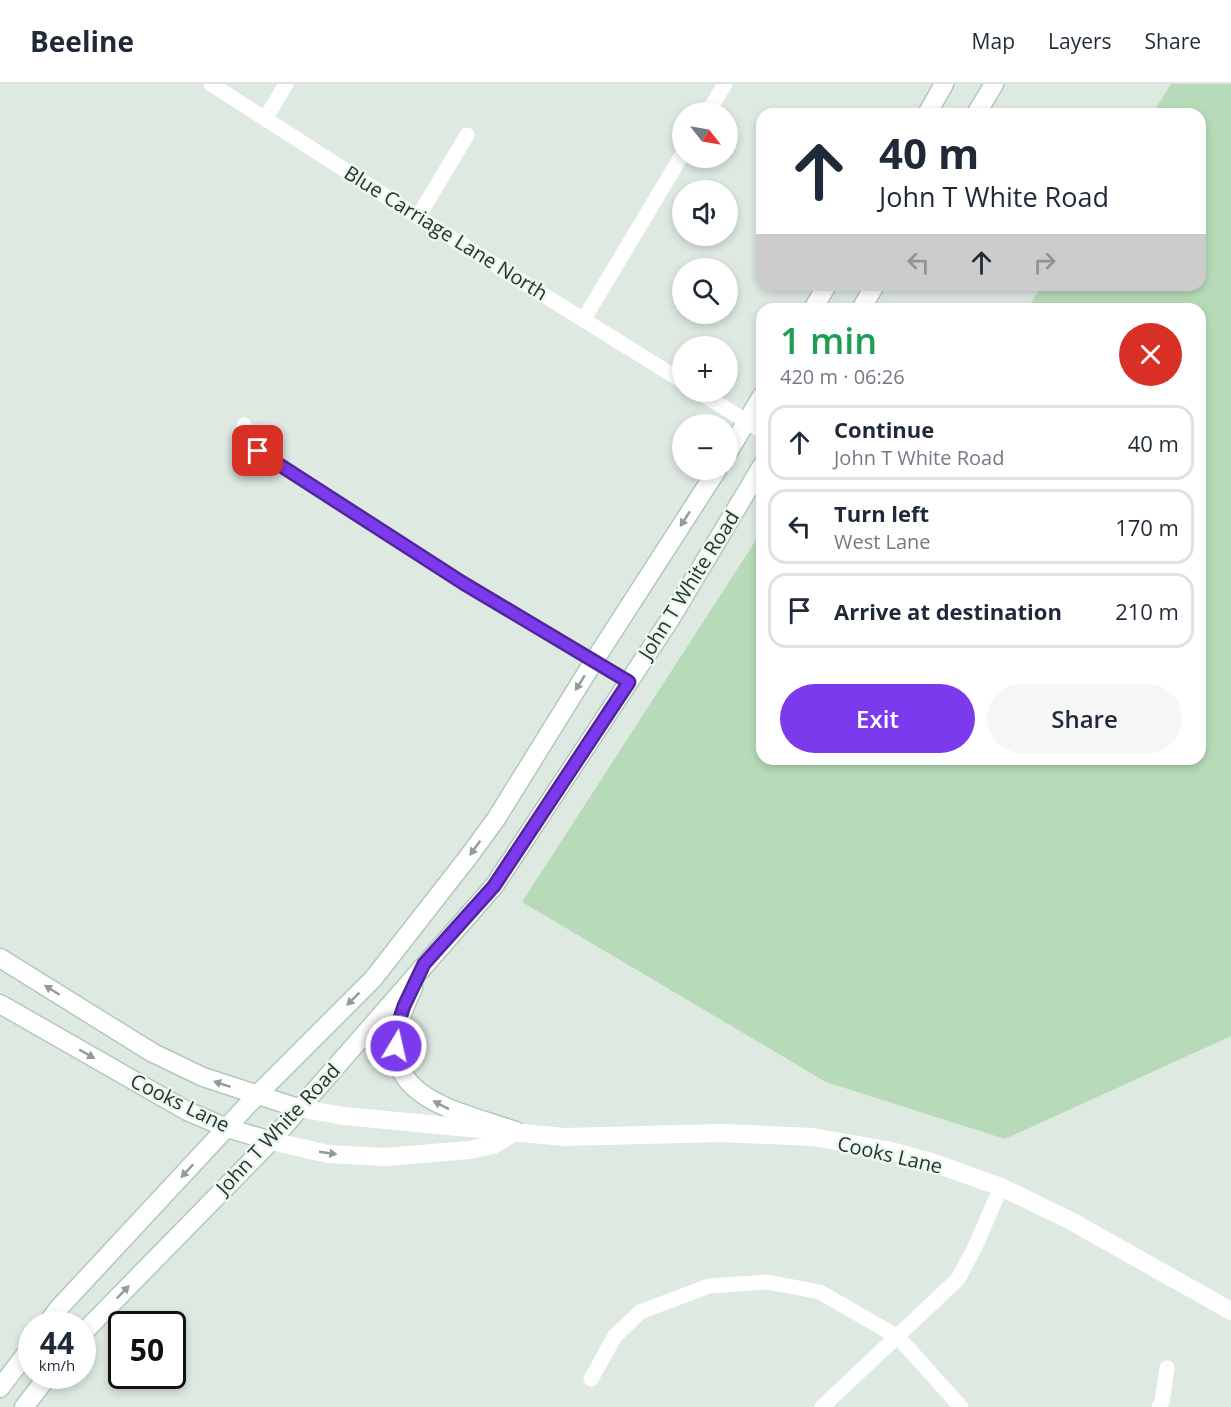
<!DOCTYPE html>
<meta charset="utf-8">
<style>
:root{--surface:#fff;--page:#f6f6f7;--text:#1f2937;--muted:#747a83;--line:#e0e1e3;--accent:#7c3aed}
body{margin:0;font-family:"Open Sans",sans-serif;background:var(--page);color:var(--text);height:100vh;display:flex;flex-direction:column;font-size:22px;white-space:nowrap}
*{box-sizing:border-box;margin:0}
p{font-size:20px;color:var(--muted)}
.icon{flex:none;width:33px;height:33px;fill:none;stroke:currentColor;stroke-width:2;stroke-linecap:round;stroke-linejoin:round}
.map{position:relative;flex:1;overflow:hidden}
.panel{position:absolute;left:756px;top:219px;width:450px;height:462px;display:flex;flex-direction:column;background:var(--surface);border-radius:18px;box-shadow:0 3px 9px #0003}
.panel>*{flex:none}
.banner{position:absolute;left:756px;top:24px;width:450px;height:183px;border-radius:18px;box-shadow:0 3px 9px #0003;background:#fff;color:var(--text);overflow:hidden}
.needle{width:39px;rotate:121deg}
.tools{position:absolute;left:672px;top:18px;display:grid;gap:12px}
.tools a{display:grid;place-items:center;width:66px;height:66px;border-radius:50%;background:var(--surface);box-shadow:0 3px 9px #0003;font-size:30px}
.speed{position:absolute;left:18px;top:1227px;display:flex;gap:12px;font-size:30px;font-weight:700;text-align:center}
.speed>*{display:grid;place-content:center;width:78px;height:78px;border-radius:50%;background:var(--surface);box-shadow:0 3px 9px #0003;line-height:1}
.speed small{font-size:15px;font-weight:400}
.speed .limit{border:3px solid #111;border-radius:9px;background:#fff;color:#111}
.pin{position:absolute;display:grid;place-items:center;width:51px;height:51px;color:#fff;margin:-26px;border-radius:12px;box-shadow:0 3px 9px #0006}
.me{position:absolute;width:66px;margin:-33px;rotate:9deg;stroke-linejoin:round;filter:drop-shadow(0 0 4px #0008)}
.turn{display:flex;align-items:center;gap:21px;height:126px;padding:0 24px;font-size:27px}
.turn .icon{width:78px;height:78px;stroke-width:2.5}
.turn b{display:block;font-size:42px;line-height:51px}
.lanes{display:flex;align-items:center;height:57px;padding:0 24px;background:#0003;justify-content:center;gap:30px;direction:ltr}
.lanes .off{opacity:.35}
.round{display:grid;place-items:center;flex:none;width:63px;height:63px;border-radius:32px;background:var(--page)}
.head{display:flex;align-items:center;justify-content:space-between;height:102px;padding:0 24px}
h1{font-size:36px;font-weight:600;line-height:45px;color:#1e9e55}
.cta{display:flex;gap:12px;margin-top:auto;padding:12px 24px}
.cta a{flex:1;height:69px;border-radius:36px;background:var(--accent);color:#fff;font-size:24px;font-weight:600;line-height:69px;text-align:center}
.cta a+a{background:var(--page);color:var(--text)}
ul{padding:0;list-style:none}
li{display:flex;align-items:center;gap:18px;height:75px;margin:0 12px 9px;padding:0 12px;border:3px solid var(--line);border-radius:18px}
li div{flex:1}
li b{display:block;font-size:22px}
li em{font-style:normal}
header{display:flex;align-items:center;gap:36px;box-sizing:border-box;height:84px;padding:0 30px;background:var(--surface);border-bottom:2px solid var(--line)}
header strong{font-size:28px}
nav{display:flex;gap:33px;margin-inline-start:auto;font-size:21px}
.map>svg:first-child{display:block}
</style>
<header>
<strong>Beeline</strong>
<nav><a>Map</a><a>Layers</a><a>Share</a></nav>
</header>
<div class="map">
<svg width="1231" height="1323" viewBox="0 0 1231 1323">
<rect width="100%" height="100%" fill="#dee9e2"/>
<path fill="#b7dbb9" d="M1171,0H1231V952L1005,1055L826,998L522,818L758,453L762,455V675H1200V225H1027L1042,201H1200V30H1152Z"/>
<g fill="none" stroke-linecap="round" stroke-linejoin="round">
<defs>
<path id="secondary" d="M927,30L944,0
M976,30L994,0
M813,225L827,201
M861,225L875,201
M728,368L762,312
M0,874L153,969L203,993L298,1024
M413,904C362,1008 436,1021 516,1047
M0,920L187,1027L227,1044L271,1057
M47,1240L58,1225L257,1011L373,895L469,772L496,735L594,577L717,386
M82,1250L271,1057L494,802L669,537L762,382
M0,1304L32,1262
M24,1323L48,1292"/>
</defs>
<use href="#secondary" stroke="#b1c9bc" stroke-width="21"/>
<path stroke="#fff" stroke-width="15" d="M211,0L418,133L682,297
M708,28L725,0
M265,35L286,0
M418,133L467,51
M584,235L682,71
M699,308L762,347
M244,341L258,367L463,499L629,598
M591,1295L615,1252L640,1228L709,1202L767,1198L820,1208L898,1253L961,1323
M822,1323L958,1195L975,1163L1001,1103
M1159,1323L1162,1318L1167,1284"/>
<path stroke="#fff" stroke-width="18" d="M298,1024L344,1032L564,1053L722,1049L812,1053L887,1066L931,1078L1001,1103L1071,1137L1231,1227
M271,1057L328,1070L385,1073L469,1066L493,1061L516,1047"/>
<use href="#secondary" stroke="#fff" stroke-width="18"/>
</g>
<defs><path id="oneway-solid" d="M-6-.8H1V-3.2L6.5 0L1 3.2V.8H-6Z" transform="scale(1.5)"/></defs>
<g fill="#909c96">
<use href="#oneway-solid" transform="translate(685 435) rotate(123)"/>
<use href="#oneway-solid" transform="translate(580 599) rotate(122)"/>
<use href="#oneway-solid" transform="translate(475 764) rotate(126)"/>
<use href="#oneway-solid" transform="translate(52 906) rotate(-148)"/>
<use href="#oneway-solid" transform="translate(353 915) rotate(135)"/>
<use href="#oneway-solid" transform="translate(87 970) rotate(30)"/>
<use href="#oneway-solid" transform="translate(222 1000) rotate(-162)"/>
<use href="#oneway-solid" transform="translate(441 1021) rotate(-153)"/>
<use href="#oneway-solid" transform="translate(328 1069) rotate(8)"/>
<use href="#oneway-solid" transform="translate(187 1087) rotate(133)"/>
<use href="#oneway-solid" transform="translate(123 1208) rotate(-46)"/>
</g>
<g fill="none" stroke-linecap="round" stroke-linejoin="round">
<defs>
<path id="route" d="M258,367L463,499L629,598L494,802L424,880L404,922L398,940L396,962"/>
</defs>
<use href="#route" stroke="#51269a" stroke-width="15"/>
<use href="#route" stroke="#7c3aed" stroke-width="10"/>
</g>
<g text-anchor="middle" stroke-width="5" stroke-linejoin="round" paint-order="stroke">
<g font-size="20" fill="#20382d" stroke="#eef6f0">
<text transform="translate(446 149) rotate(32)" y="7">Blue Carriage Lane North</text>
<text transform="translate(689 501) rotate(-58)" y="7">John T White Road</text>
<text transform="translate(180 1019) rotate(26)" y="7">Cooks Lane</text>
<text transform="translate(278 1045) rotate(-47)" y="7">John T White Road</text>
<text transform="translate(890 1071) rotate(13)" y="7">Cooks Lane</text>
</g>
</g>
</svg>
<div class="tools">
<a><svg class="needle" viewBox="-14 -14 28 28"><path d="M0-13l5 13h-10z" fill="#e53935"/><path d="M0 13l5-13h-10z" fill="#747a83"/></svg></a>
<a><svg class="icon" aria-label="sound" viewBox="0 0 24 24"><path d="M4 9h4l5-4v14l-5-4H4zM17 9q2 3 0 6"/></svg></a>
<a><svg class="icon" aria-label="search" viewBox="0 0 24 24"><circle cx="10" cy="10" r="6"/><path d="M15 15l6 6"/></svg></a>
<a>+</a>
<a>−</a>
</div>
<div class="speed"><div>44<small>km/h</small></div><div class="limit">50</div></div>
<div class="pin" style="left:258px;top:367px;background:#d93025"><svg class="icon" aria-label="arrive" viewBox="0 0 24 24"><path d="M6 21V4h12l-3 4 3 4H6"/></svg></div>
<svg class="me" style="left:396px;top:962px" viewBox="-20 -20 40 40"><circle r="17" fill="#7c3aed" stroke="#fff" stroke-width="3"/><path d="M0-11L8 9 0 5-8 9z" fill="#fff"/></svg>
<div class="banner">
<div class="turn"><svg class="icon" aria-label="ahead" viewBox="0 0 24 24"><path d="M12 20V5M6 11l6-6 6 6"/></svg><div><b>40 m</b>John T White Road</div></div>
<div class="lanes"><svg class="icon off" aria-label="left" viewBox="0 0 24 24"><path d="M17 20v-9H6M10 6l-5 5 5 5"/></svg><svg class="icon" aria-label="ahead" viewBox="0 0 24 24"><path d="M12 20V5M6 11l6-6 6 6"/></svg><svg class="icon off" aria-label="right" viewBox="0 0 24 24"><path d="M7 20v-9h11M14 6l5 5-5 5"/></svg></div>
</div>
<section class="panel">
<div class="head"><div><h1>1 min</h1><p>420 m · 06:26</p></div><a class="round" style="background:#d93025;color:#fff"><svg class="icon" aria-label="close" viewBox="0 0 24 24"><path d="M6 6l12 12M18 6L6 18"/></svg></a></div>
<ul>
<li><svg class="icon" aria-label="ahead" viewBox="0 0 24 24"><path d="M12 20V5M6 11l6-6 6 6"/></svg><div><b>Continue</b><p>John T White Road</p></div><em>40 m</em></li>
<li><svg class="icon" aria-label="left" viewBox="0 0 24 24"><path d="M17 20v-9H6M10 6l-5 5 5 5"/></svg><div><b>Turn left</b><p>West Lane</p></div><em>170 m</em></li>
<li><svg class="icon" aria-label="arrive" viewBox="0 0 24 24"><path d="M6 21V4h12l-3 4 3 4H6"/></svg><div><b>Arrive at destination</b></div><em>210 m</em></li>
</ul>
<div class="cta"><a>Exit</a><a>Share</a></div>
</section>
</div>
